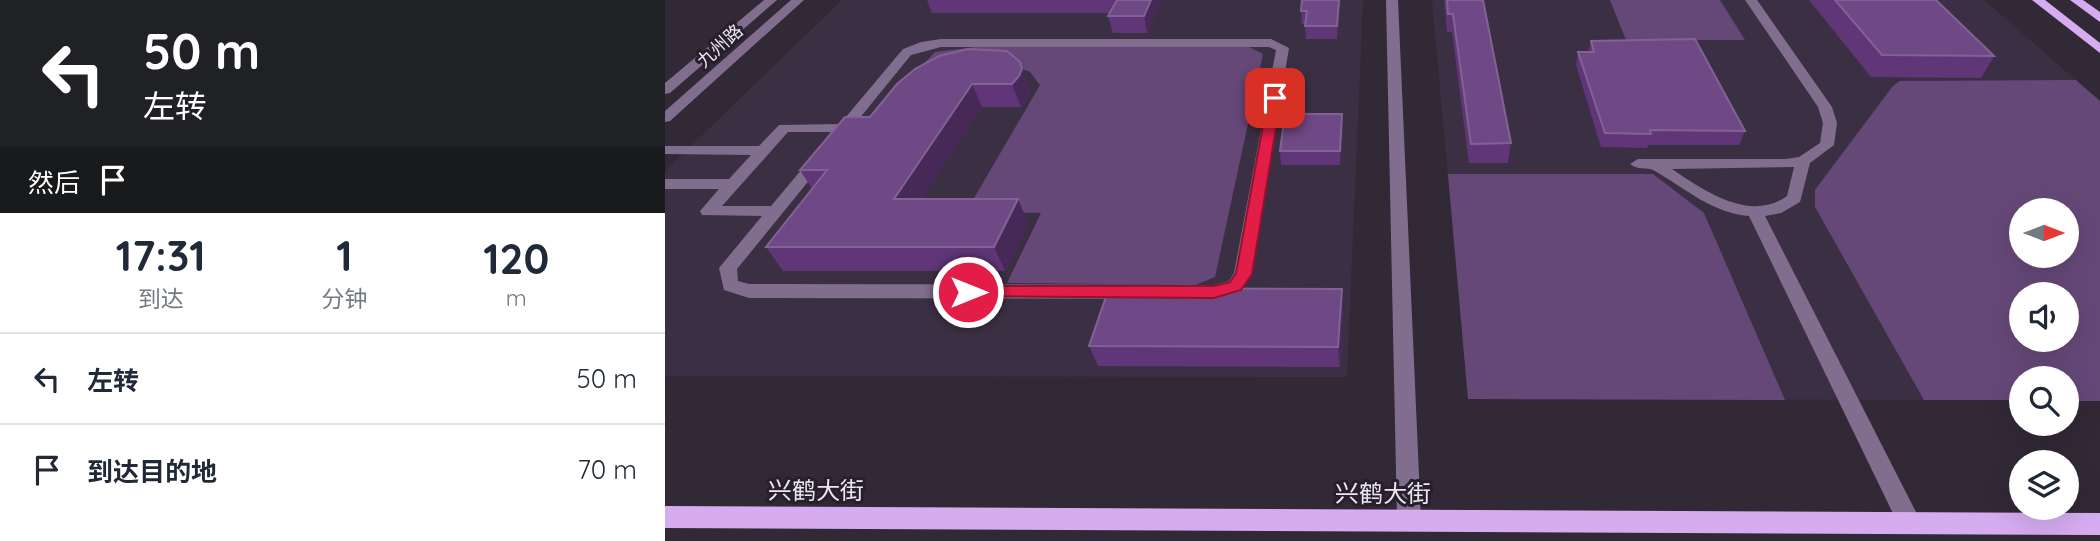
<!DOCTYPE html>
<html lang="zh">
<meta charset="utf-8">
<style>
:root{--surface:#fff;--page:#f2f2f3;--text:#1f2937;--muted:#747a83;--line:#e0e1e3}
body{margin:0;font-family:Quicksand,"Noto Sans SC",sans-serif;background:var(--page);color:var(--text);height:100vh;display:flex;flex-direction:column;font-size:26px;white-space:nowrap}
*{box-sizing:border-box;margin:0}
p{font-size:23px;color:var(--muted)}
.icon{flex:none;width:38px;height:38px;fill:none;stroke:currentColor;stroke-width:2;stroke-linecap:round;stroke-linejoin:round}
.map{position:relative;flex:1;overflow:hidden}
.details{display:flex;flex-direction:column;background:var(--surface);width:665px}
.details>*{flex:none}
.banner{background:#202124;color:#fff;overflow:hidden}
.needle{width:46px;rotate:90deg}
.fabs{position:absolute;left:1344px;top:198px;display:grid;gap:14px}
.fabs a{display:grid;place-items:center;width:70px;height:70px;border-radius:50%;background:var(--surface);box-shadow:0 7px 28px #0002;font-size:35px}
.pin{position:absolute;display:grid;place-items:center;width:60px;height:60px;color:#fff;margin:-30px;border-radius:14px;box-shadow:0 4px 10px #0006}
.me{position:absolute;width:77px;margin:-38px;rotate:90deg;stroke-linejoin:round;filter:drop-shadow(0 0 5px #0008)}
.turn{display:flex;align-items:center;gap:24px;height:147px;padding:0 28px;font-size:32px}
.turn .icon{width:91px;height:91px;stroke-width:2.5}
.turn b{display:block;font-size:49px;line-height:60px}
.then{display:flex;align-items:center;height:66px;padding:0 28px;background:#0003;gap:14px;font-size:26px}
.eta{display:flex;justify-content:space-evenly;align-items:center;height:119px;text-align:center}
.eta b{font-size:42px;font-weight:700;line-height:49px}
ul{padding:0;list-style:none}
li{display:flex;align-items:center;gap:21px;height:91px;padding:0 28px;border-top:2px solid var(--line)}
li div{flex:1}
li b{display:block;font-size:26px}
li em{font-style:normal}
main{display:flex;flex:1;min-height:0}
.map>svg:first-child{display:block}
</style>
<main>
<section class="details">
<div class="banner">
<div class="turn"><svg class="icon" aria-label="left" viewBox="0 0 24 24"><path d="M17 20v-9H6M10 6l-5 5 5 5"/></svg><div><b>50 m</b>左转</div></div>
<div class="then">然后<svg class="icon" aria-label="arrive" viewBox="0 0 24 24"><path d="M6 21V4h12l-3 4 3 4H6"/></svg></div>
</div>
<div class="eta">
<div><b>17:31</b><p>到达</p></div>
<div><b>1</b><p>分钟</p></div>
<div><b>120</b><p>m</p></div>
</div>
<ul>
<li><svg class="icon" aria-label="left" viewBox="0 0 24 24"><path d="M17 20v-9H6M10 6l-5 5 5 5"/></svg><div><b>左转</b></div><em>50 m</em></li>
<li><svg class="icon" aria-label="arrive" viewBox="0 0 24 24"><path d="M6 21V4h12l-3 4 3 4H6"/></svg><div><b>到达目的地</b></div><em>70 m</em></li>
</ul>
</section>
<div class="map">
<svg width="1435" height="541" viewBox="0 0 1435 541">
<rect width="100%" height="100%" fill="#312936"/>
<path fill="#3b3043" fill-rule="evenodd" d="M177,0H698L682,377L0,376V171Z
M767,0H1319L1435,101V401H1402V378H1356V400L803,399ZM1356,210H1402V256H1356ZM1356,294H1402V340H1356Z"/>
<path fill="#654878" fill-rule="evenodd" d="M945,0H1055L1080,40H961Z
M311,47H584L598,54L550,277L530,285L342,283L376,213L301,212L375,85L365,72L351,66L248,75L270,52Z
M1411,80L1435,101V401H1402V378H1356V400H1259L1150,207V190L1228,86L1235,81ZM1402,210V256H1356V210ZM1402,294V340H1356V294Z
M783,174H988L1039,213L1120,400L803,399Z"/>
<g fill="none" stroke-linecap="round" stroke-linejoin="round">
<path fill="#816d8e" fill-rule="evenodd" d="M99,0H112L5,93L0,94V83Z
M126,0H139L5,121L0,122V111Z
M721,0H733L756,520L752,528L744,531L736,528L732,520Z
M1080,0H1092L1167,107L1172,123L1169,145L1145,163L1135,202L1116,213L1100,216L1252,514L1256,522L1252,530L1244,533L1236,530L1084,216C1047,213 1021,189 990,171C982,166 973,171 965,164L973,159H1121L1134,157L1155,143L1158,123L1153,107ZM1129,167L1122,196C1085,223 1038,190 1007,169Z
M276,39H606L624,48L587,274L576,291L549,299L84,298L59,290L54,268L97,216L37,215L35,211L54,189H0V179H64L86,155L0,154V146H94L114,125L175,124L238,49L256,42ZM276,47H604L611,50L569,273L564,281L549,285L84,284L73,281L72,269L246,55ZM123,132H168L106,206H57Z"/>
<path fill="#d5acf0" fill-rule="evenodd" d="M1367,0H1380L1435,43V53Z
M1405,0H1418L1435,12V22Z
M0,506L1435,513V535L0,528Z"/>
</g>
<path fill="#603678" d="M262,0H497L482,33H448L443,16L445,13H267Z
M637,0H676L672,39H641L640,24H637L636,11Z
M779,0H818L846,143L843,163H804L787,32H782Z
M1144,0H1271L1329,56L1316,78L1206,77Z
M926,41L1080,131L1074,145H983L982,148L936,147L911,65L913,52H923Z
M355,62L365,91L362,99L356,107H317L257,199H353L363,223L340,271H118L101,247L147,189L135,170L205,117Z
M677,114L678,128L675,165H616L615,151Z
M678,308L675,367L433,366L424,346Z"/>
<path fill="#472958" d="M486,0H497L482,33L479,16Z
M674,0H676L672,39V26Z
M355,62L365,91L362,99L356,107L347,84Z
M307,84L317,107L242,223L229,199Z
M677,114L678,128L675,165V151Z
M353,199L363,223L340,271L329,247Z
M677,289L678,308L675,367L673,347Z"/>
<path fill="#6e4985" stroke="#826295" stroke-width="2" d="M452,0H486L479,16H443Z
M637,0H674L672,26H640L642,11H636Z
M782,0H818L846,143L806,144L788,14H783Z
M1170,0H1271L1329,56L1217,55Z
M1030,39L1080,131L985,130L986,134L940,133L913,52H929L926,41Z
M303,49L342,51L355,62L357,69L354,76L347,84H307L229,199H353L329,247H101L162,170H135L180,117H205L232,84L250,69L274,56Z
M620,114H677L675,151H615Z
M444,288L677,289L673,347L424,346Z"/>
<path fill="#e11d48" stroke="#92132f" stroke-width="2" d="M610,94L616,98L587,274L576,290L549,298L297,296L295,292L303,286H549L565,282L571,273L603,98Z"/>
<g text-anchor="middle" stroke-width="6" stroke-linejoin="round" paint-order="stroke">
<g font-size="18" fill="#ebe6ef" stroke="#27202c">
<text transform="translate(55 46) rotate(-42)" y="6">九州路</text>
</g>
<g font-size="24" fill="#ebe6ef" stroke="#27202c">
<text x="151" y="499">兴鹤大街</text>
<text x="718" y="502">兴鹤大街</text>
</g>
</g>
</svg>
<div class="fabs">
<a><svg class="needle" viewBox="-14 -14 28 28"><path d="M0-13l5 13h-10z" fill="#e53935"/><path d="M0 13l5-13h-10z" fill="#747a83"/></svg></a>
<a><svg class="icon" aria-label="sound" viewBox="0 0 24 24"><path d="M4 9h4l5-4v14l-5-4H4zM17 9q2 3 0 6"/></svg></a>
<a><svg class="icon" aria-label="search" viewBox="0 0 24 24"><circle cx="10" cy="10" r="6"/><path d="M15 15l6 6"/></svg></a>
<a><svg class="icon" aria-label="layers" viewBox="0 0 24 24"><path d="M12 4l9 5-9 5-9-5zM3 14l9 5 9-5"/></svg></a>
</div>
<div class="pin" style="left:610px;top:98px;background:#d93025"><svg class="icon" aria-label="arrive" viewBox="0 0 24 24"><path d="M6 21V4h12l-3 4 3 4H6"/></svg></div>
<svg class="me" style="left:303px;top:292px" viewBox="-20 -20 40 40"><circle r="17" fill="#e11d48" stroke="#fff" stroke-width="3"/><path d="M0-11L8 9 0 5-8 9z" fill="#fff"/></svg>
</div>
</main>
